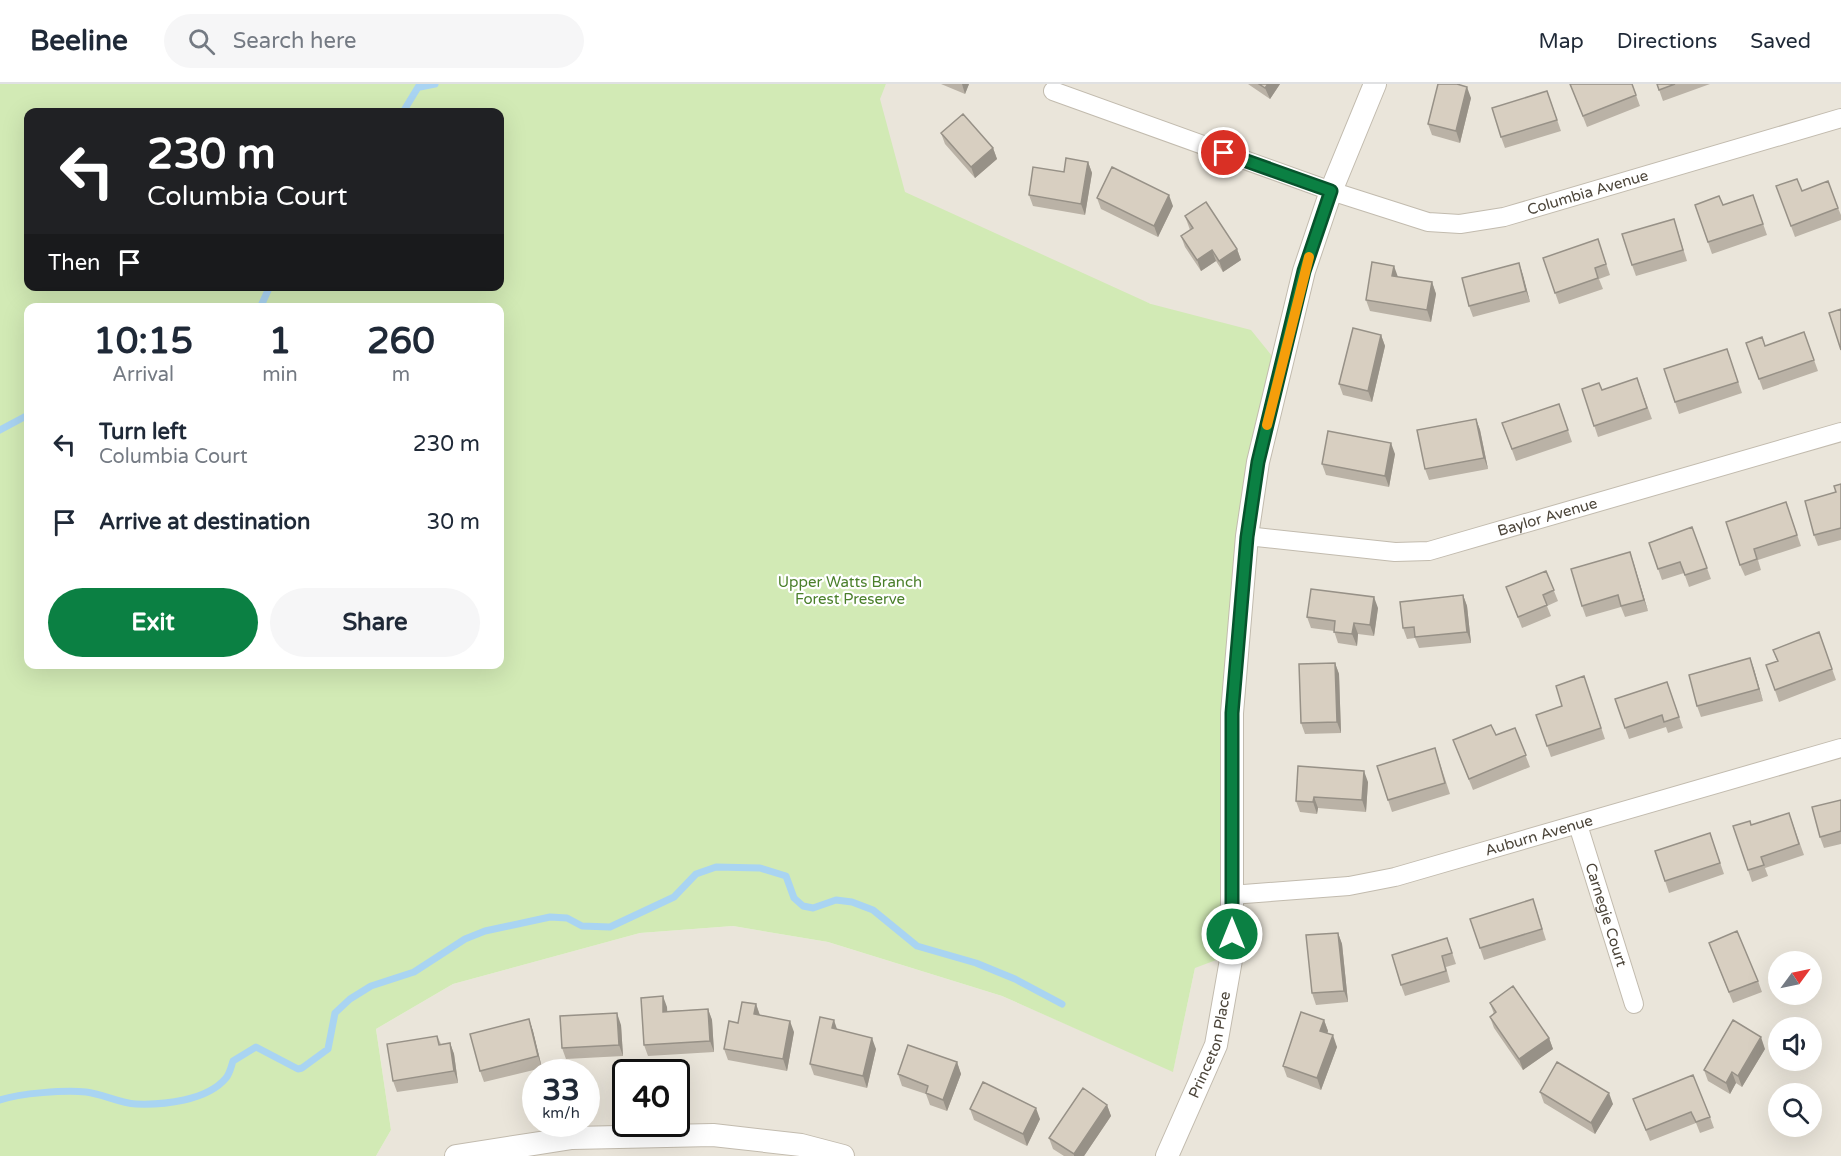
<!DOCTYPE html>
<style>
:root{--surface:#fff;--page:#f6f6f7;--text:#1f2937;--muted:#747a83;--line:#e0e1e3;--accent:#0b8043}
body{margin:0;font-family:"Varela Round",sans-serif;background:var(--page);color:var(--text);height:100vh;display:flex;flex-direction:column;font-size:22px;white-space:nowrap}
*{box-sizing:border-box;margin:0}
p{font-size:20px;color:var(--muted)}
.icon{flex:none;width:33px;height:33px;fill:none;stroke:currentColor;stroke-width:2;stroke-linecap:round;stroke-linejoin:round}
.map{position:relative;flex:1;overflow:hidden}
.sheet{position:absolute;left:24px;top:219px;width:480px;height:366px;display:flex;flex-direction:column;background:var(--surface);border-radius:12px;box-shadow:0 6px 24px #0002}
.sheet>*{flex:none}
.guide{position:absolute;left:24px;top:24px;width:480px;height:183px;border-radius:12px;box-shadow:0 6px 24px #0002;background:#202124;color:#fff;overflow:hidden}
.needle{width:39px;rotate:57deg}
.controls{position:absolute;left:1768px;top:867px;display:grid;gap:12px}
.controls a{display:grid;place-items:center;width:54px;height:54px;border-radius:50%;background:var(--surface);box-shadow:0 6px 24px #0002;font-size:30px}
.speed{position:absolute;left:522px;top:975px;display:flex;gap:12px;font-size:30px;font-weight:700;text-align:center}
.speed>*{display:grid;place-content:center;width:78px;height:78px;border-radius:50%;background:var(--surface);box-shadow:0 6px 24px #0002;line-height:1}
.speed small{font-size:15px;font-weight:400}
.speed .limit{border:3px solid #111;border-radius:9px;background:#fff;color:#111}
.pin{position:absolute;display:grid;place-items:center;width:51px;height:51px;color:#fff;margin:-26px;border:3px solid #fff;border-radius:50%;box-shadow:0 2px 6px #0007}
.me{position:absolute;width:66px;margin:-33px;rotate:0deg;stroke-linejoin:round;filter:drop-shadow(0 0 4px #0008)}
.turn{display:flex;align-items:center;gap:21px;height:126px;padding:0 24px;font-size:27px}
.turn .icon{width:78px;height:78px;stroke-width:2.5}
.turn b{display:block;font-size:42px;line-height:51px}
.then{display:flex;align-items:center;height:57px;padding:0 24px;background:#0003;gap:12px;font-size:22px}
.eta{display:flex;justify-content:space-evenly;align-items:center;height:102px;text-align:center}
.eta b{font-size:36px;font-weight:800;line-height:42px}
.button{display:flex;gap:12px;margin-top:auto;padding:12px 24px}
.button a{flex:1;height:69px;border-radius:36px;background:var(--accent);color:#fff;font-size:24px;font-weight:800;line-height:69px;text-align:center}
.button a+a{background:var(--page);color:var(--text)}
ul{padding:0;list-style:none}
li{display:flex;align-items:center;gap:18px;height:78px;padding:0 24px}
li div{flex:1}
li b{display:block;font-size:22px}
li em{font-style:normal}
header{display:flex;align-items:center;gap:36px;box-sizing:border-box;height:84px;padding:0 30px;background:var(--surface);border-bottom:2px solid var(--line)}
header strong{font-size:28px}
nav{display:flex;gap:33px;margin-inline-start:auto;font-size:21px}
.search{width:420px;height:54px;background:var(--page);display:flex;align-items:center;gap:15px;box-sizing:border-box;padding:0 21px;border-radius:33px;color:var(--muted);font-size:22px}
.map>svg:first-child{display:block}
</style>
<header>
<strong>Beeline</strong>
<div class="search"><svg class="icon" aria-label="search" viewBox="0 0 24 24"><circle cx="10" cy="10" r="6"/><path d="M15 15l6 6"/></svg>Search here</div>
<nav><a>Map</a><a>Directions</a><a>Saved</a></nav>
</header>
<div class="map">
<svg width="1841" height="1072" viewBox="0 0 1841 1072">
<rect width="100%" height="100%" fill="#f6f3ec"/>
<path fill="#eae5da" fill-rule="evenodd" d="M886,0H1841V1072H376L391,1046L376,945L453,900L640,849L733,842L828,858L1002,912L1173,987L1195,884L1151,220L836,108ZM1779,878H1812V910H1779ZM1779,944H1812V976H1779ZM536,988H586V1040H536ZM626,988H676V1040H626ZM1779,1010H1812V1042H1779Z"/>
<path fill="#d2eab5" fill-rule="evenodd" d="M0,0H886L880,15L905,108L1151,220L1251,246L1281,283L1247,452L1232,870L1195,884L1173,988L1002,912L828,858L733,842L640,849L453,900L376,945L391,1046L376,1072H0ZM28,28H500V202H28ZM28,224H500V580H28Z"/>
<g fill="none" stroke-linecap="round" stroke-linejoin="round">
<path stroke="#a9d4f2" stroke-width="7" d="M420,3L435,0
M403,28L420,0
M260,224L270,202
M0,346L28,331
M0,1016C20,1009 65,1006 86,1008C103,1010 119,1019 136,1020C163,1021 207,1017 226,994C230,989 231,983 233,977L256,963L298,985L302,984L328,965L335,929L350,915L371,902L414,888L465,855L485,847L550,833L567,834L582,842L610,843L674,813L696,790L716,783L760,784L786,792L794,814L803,822L813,824L836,816L852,818L873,826L917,862L976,879L1015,895L1062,920"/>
<defs>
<g id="minor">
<path id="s1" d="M1053,7L1331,107L1428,138L1460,140L1504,133L1841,34"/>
<path id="s2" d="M1247,452L1395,468L1429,467L1841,348"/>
<path id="s3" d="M1578,741L1634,920"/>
<path id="s4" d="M1231,811L1349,802L1395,793L1841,664"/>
</g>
<g id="tertiary">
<path d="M456,1072L572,1054L713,1051L801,1061L843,1072"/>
<path id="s5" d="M1167,1072L1216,961L1232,870V629L1247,452L1258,378L1304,187L1331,107L1375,0"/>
</g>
</defs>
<use href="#minor" stroke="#c2bbae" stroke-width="20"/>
<use href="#tertiary" stroke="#c2bbae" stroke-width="24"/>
<use href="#minor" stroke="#fff" stroke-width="18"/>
<use href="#tertiary" stroke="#fff" stroke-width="22"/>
</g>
<path fill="#bab2a6" d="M941,0H969L965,10Z
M1248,0H1280L1270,15Z
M1570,0H1632L1640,22L1587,43Z
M1657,0H1710L1663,17Z
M1471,14L1460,59L1432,51L1428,40Z
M1551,18L1561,47L1505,64L1501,53Z
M941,49L993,64L997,75L975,94L945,60Z
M1088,78L1092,89L1085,131L1033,122L1029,111L1064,88Z
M1776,102L1802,107L1838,124L1841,131V136L1795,153Z
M1753,111L1767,151L1712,170L1695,121H1723Z
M1097,114L1173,122L1158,153L1101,125Z
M1185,132L1237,165L1241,176L1223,188L1216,177L1201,187L1185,163L1181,152L1190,146Z
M1674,135L1687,177L1636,192L1632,181Z
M1598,155L1610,191L1599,195L1603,205L1559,220L1543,174Z
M1519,179L1530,218L1473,233L1469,222Z
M1432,198L1436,210L1431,238L1370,227L1366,216Z
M1804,248L1818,287L1763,306L1746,259L1765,262Z
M1381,251L1385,262L1372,318L1343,311L1339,300Z
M1727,265L1742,309L1679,330L1675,318Z
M1637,294L1652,335L1598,353L1582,305L1602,306Z
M1559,320L1572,358L1516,377L1502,339Z
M1476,335L1480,346L1488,385L1429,396L1425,385Z
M1395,370L1389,403L1326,391L1322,380Z
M1841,400V456L1818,462L1814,451Z
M1786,418L1801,462L1758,476L1761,486L1745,492L1740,481Z
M1692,443L1711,495L1689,503L1684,489L1662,496L1649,459Z
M1630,468L1648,527L1625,533L1621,523L1586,533L1582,522Z
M1546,487L1558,517L1547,522L1551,532L1522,544L1506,503Z
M1463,511L1467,522L1471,559L1419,564L1415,554L1407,555L1403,544Z
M1378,524L1374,552L1358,550L1357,562L1338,559L1334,547L1311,544L1307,533Z
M1819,548L1836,596L1779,618L1766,581L1777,577L1773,566Z
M1750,574L1763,617L1701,633L1697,622Z
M1335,579L1339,590L1341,649L1305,650L1301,639Z
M1584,592L1605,655L1551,673L1536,631L1562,622Z
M1667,598L1683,644L1668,649L1666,643L1629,655L1615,615Z
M1515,644L1530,683L1473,706L1453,656L1496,651Z
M1435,664L1450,710L1392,728L1388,716Z
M1368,698L1366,728L1318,724L1317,730L1300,728L1296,717Z
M1841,716V760L1824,764L1820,753Z
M1789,729L1804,771L1765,784L1768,792L1752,798L1733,742L1752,741Z
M1710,749L1724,790L1669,809L1655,767Z
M1533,815L1546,856L1484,876L1480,864Z
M1338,849L1342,860L1348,918L1316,921L1312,909Z
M1709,859L1758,897L1762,908L1733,919Z
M1451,865L1456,880L1446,883L1450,898L1405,912L1401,901Z
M1490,919L1549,954L1553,965L1523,986L1494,944L1490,933L1494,930Z
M756,920L760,931L794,948L787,987L728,976L724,965L738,939Z
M667,923V927L708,925L712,936L714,968L648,972L644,961Z
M529,935L533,947L542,984L484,998L480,987Z
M1324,936L1328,947L1327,949L1337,963L1321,1006L1287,993L1283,982Z
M621,941L623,972L566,975L562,964Z
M837,946L876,965L867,1004L814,991L810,980Z
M437,952L441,960L450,959L454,970L458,999L397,1008L393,997Z
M1765,965L1742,1003L1736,999L1730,1010L1708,997L1704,986Z
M957,978L961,990L947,1027L930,1021L926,1010L902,1002L898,990Z
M1540,1008L1613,1020L1595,1050L1544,1019Z
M1633,1015L1710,1033L1714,1044L1700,1049L1696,1039L1650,1057Z
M1107,1021L1111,1032L1084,1072H1064L1053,1065L1049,1054Z
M970,1025L1040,1035L1027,1062L974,1036Z"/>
<path fill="#979187" d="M962,0H969L965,10Z
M1268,0H1280L1270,15L1265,4Z
M1467,3L1471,14L1460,59L1456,47Z
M993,64L997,75L975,94L971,83Z
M1088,78L1092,89L1085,131L1081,120Z
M1169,111L1173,122L1158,153L1154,142Z
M1237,165L1241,176L1223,188L1219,177Z
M1212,166L1216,177L1201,187L1197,176Z
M1519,179L1523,191L1530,218L1526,207Z
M1394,182L1398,193L1392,192Z
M1432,198L1436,210L1431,238L1427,226Z
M1381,251L1385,262L1372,318L1368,307Z
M1476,335L1480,346L1488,385L1484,374Z
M1391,359L1395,370L1389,403L1385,392Z
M1630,468L1634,480L1648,527L1644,516Z
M1463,511L1467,522L1471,559L1467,548Z
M1374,513L1378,524L1374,552L1370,541Z
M1354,539L1358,550L1357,562L1352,550Z
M1750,574L1754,585L1763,617L1759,605Z
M1335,579L1339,590L1341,649L1337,638Z
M1364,687L1368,698L1366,728L1362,716Z
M1314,713L1318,724L1317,730L1313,718Z
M1338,849L1342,860L1348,918L1344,907Z
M663,912L667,923L668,939L663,928Z
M756,920L760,932L754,930Z
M708,925L712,936L714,968L710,957Z
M617,929L621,941L623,972L619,961Z
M529,935L533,947L542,984L538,972Z
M834,936L838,948L832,944Z
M1324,936L1328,947L1324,958L1320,947Z
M790,937L794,948L787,987L783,975Z
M1333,951L1337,963L1321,1006L1317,994Z
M1761,953L1765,965L1742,1003L1738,992Z
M872,954L876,965L867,1004L863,992Z
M1549,954L1553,965L1523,986L1519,975Z
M450,959L454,970L458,999L454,987Z
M957,978L961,990L947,1027L943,1016Z
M1732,988L1736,999L1730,1010L1726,999Z
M1609,1009L1613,1020L1595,1050L1591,1039Z
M1107,1021L1111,1032L1084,1072H1074V1070Z
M1036,1024L1040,1035L1027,1062L1023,1050Z"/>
<path fill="#d8cfc1" stroke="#979187" stroke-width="1.5" d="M1259,0H1268L1265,4Z
M1438,0H1457L1467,3L1456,47L1428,40Z
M1570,0H1632L1636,11L1583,32Z
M1657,0H1675L1659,6Z
M1547,7L1557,36L1501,53L1492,24Z
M963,30L993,64L971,83L941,49Z
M1066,74L1088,78L1081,120L1029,111L1033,83L1064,88Z
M1112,83L1169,111L1154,142L1097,114Z
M1797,95L1802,107L1828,97L1838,124L1791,142L1776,102Z
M1753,111L1763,140L1708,158L1695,121L1719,112L1723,121Z
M1206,118L1237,165L1219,177L1212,166L1197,176L1181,152L1193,144L1185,132Z
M1674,135L1683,166L1632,181L1622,150Z
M1598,155L1606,180L1595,184L1598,194L1555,209L1543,174Z
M1372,178L1394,182L1392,192L1432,198L1427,226L1366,216Z
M1519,179L1526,207L1469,222L1462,194Z
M1841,225V266L1829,229Z
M1353,244L1381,251L1368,307L1339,300Z
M1804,248L1814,276L1759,295L1746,259L1762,253L1765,262Z
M1727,265L1738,298L1675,318L1664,285Z
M1637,294L1647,324L1594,342L1582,305L1599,299L1602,306Z
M1559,320L1568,346L1512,365L1502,339Z
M1476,335L1484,374L1425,385L1417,346Z
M1328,347L1391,359L1385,392L1322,380Z
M1841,400V444L1814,451L1805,417L1836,408L1834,402Z
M1786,418L1797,451L1754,465L1757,475L1740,481L1726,438Z
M1692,443L1707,484L1685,491L1680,478L1658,485L1649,459Z
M1630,468L1644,516L1621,522L1618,511L1582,522L1571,485Z
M1546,487L1554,506L1543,511L1547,521L1518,533L1506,503Z
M1311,505L1374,513L1370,541L1354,539L1352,550L1334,548L1335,537L1307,533Z
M1463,511L1467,548L1415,553L1414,543L1403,544L1400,518Z
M1819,548L1832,585L1775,606L1766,581L1778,577L1773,566Z
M1750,574L1759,605L1697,622L1689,591Z
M1335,579L1337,638L1301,639L1299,580Z
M1584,592L1601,644L1547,662L1536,631L1562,622L1556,602Z
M1667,598L1679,633L1664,638L1662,631L1625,644L1615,615Z
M1491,641L1496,651L1515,644L1526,671L1469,695L1453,656Z
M1435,664L1445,699L1388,716L1377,682Z
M1298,682L1364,687L1362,716L1314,713L1313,718L1296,717Z
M1841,716V747L1820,753L1812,723Z
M1789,729L1799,760L1761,773L1764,781L1748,786L1733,742L1750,737L1751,741Z
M1710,749L1720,779L1665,797L1655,767Z
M1533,815L1542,845L1480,864L1470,835Z
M1737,847L1758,897L1729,908L1709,859Z
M1338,849L1344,907L1312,909L1306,851Z
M1447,854L1452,869L1442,872L1446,887L1401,901L1392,871Z
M1513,902L1549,954L1519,975L1490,933L1496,928L1490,919Z
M663,912V928L708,925L710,957L644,961L641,914Z
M742,918L756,920L754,930L790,937L783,975L724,965L729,937L738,939Z
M1301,928L1324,936L1320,947L1333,951L1317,994L1283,982Z
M617,929L619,961L562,964L560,932Z
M820,933L834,936L832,944L872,954L863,992L810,980Z
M529,935L538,972L480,987L470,950Z
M1733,936L1761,953L1738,992L1732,988L1726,999L1704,986Z
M437,952L439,961L450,959L454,987L393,997L387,960Z
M908,961L957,978L943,1016L926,1009L928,1002L898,990Z
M1557,978L1609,1009L1591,1039L1540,1008Z
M1693,991L1710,1033L1696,1038L1691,1028L1646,1046L1633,1015Z
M983,998L1036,1024L1023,1050L970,1025Z
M1083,1004L1107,1021L1074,1070L1049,1054Z"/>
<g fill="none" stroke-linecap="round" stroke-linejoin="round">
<defs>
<path id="route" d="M1224,69L1331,107L1304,187L1258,378L1247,453L1232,629V850"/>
</defs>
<use href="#route" stroke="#07532c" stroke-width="15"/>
<use href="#route" stroke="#0b8043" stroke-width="10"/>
<path stroke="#f59e0b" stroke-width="10" d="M1267,341L1309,173"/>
</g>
<g text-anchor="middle" stroke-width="4.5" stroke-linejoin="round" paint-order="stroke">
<g font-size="15" fill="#4b4439" stroke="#fff">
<text dy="5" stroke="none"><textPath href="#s1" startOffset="561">Columbia Avenue</textPath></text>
<text dy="5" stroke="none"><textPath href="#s2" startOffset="306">Baylor Avenue</textPath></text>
<text dy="5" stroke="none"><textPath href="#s4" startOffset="315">Auburn Avenue</textPath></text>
<text dy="5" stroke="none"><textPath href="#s3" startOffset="94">Carnegie Court</textPath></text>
<text dy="5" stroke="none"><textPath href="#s5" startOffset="120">Princeton Place</textPath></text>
</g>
<g font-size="15" fill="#4a7f2a" stroke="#fff">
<text x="850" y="503">Upper Watts Branch<tspan x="850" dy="17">Forest Preserve</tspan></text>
</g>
</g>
</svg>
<div class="controls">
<a><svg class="needle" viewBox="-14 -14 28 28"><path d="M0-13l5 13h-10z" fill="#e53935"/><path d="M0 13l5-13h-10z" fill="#747a83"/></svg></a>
<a><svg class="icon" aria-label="sound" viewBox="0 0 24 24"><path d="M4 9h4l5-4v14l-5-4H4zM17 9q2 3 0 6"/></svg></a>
<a><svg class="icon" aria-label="search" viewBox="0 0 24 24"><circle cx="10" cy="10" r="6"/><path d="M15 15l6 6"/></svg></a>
</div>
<div class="speed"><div>33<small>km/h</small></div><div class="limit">40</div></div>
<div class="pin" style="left:1224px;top:69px;background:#d93025"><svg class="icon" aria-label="arrive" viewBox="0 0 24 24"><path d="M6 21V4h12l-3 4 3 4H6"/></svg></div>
<svg class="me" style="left:1232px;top:850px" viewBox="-20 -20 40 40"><circle r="17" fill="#0b8043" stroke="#fff" stroke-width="3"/><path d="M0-11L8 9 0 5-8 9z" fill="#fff"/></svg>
<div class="guide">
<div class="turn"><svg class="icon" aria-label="left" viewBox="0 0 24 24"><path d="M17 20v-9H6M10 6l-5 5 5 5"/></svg><div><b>230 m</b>Columbia Court</div></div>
<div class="then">Then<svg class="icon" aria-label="arrive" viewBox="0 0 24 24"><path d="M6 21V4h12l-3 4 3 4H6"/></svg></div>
</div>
<section class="sheet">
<div class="eta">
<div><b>10:15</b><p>Arrival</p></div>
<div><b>1</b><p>min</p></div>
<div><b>260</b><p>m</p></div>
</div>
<ul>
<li><svg class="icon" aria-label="left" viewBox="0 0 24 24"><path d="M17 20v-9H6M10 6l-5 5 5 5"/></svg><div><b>Turn left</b><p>Columbia Court</p></div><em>230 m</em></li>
<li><svg class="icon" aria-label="arrive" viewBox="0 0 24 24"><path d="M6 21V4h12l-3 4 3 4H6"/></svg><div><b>Arrive at destination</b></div><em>30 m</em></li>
</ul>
<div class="button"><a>Exit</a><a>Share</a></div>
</section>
</div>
